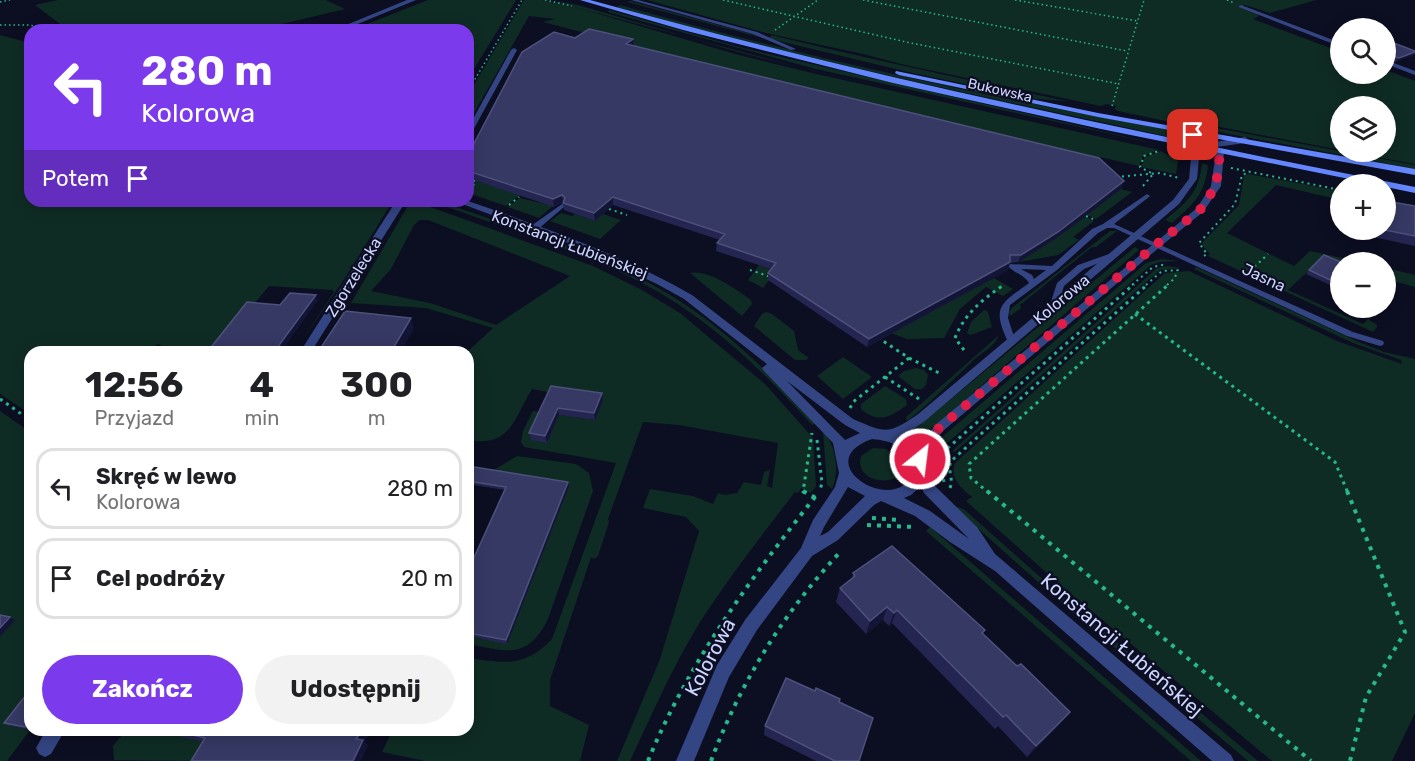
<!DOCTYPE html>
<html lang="pl">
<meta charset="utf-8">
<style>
:root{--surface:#fff;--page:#f2f2f2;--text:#202124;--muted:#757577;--line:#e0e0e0;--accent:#7c3aed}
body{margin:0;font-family:Rubik,sans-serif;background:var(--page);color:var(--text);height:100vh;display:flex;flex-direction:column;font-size:22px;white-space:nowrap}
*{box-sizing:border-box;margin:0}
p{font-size:20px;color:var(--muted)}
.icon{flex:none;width:33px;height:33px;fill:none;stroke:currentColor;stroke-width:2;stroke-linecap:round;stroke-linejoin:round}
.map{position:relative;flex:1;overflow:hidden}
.details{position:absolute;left:24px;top:346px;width:450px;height:390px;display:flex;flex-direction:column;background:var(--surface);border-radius:18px;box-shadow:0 3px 15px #0003}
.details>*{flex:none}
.hud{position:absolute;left:24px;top:24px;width:450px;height:183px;border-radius:18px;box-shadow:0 3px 15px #0003;background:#7c3aed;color:#fff;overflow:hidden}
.fabs{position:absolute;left:1330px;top:18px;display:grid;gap:12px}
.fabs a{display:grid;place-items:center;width:66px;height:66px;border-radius:50%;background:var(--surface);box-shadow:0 3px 15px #0003;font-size:30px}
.pin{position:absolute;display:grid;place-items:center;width:51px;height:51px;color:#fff;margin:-26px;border-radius:12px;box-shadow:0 3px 9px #0006}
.me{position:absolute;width:66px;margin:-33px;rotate:29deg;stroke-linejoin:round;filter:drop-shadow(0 0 4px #0008)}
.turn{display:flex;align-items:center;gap:21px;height:126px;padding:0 18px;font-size:27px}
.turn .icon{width:78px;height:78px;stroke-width:2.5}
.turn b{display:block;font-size:42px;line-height:51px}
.then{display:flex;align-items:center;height:57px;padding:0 18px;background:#0003;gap:12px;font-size:22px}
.eta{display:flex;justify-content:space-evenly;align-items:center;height:102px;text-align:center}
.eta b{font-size:36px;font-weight:700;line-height:42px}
.action{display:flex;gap:12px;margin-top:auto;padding:12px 18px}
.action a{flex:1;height:69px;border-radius:36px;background:var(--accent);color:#fff;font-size:24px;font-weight:700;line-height:69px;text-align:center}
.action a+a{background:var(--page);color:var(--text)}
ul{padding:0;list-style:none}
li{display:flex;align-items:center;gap:18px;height:81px;margin:0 12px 9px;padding:0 6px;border:3px solid var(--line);border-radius:18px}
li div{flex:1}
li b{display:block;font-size:22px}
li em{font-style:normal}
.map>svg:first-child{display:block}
</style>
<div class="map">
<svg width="1415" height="761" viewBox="0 0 1415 761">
<rect width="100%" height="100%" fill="#0c0e22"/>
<path fill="#0f2c24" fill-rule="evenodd" d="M58,0H326L345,9L257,30H68L35,5Z
M428,0H516L468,79V30H352Z
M524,0H542L575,7L735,54L812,73L1159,150L1143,156L1139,166L1100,157L1096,166L543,22L555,19L529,16L468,124V95Z
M549,0L578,5L738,52L814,71L1155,147L813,71Z
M647,0H1316L1270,13L1245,5L1240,6L1258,14L1259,16L1253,19L1341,52V74H1386V70L1415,81V164L1348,152H1386V106H1341V150L1204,124L1182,123V120L1170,118V122L1118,111L1115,109L1116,106L1107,104L1101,106L905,65L863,54L766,33Z
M630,1L756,35L759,37L627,2Z
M620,5C801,56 985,97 1170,130V137C985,97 799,59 617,7Z
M609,10L743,48L1170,147L816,69L608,12Z
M0,35L30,43V201H393L345,278L299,345L334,292L332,290L269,286L215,352H175L158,344L145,352H30V414L0,394Z
M771,35C869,59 968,80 1067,101L1036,99L908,72L775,40L770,38Z
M1182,125L1205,126L1415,165V169Z
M1161,151L1178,161L1176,174L1141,167L1145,157Z
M1202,163L1208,165C1205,195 1193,204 1172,223L1165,220C1187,202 1199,193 1202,163Z
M1248,174L1341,191V200L1276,185L1227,233L1294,266L1310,251L1361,262L1321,259L1288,290L1363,324L1368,319L1377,325V327L1373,332L1208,256L1210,254L1202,245L1203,242L1239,205L1244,176Z
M468,178L520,195L506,206L468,193L474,186L468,187Z
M1121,189L1132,192L1096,219L1087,215Z
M520,198L553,206L539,218L508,207Z
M414,201L593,266L642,290L680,313L765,384L813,438L816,486L811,493L801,488L798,493L795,492C762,535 729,577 700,622C673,666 652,714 630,761H617L660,659L699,531L686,517L643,508L650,489L693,496L713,504L718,493L725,495L737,493L744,482L761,485L764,472L770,470L767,486L772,488L778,443L679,425L643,422L608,519L609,522L598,556L594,559L591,557L550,680V706L589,725L580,761H425L382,752L392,731L468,730V658C505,663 524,668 552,639L616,463L524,447L521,442L523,431L533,411L595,420L553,393L532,389C514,418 511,448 468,440L467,352L493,328L426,308L351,303L409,204ZM420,220H428L570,276L496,325L430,303L371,291L391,269L414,225Z
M430,201H439C513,228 591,250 660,289C720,323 770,373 816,423L812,425C762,369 703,313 636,280C571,247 499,226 430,201Z
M561,213L572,216L575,214L595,221L603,214L621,220L600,239L550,221Z
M1085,217L1094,221L1073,237L1079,240L1058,255L1019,262L1055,239Z
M1110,231H1117L1096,247H1092L1020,305L1021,308L1010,316L1009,312L1013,307Z
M1135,247L1139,250L924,435L916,428Z
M1161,259L1180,261L1160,262L1151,265L946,444L943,446L935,443L1146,263Z
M759,265L776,271L763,288L748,280Z
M1167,266L1182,268L1160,270L955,452L952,451L1157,268Z
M1196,267L1359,342L1384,352L1415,359V713L1392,761H1272L1058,583L966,501L972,497C961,488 949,478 955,463L1165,273L1189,271L1337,341L1402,364L1401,360L1353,343L1194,269Z
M1386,268L1415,275V287L1397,282L1391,289L1386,287Z
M690,273C708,269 736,289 751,300L752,304L742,316Z
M994,278L1013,289L1003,296L986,287L960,309L944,338L907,339L891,333Z
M984,310L988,312L992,327L971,335L967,333L971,322Z
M766,312L772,314L794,331L798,350L809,358L806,360H795L754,326L762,314Z
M999,335C995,346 984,351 976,358C953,379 932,402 907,421L906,417Z
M843,357L872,377L843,399L817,376Z
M916,368L924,370L928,375L926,385L922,389H915L898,376L904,371Z
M885,386L906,399L907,405C891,417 878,424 861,409V404Z
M0,411L30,432V700L10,726L30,730L7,761H0Z
M823,431C836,445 840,472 832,489L827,485Z
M873,448L886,449L899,459L901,469L896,478C880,485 855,477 861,456Z
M517,456L576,464L589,473L593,491L548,619C527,661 506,651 468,644V636L507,643L569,486L489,473Z
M958,507L965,510L1047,583L1258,761H1248L1064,605L955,508Z
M930,527L1201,761H1191L926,531Z
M125,731H221L203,761L114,760L113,746Z"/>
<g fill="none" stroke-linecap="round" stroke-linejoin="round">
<path stroke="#27b98c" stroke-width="1.5" stroke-dasharray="1.5 3" stroke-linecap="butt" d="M545,0L572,6
M723,0L906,42L1119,84
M863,0L1127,51
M1015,0L1138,21
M1227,0L1234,3
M0,2L10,0
M0,25H31L42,30
M775,30L818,0
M468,91L522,0
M1112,106L1144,0"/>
<path stroke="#27b98c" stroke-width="2" stroke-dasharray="2 4" stroke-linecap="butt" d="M1170,154L1183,158
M1231,168L1341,190
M1116,177L1160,173L1179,178
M1143,186L1153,174L1140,167L1144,156L1159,151
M468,189L476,183L473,179
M509,205L519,197
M609,209L627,215
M1086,216L1093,219
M1204,256L1207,254L1199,243L1235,204L1242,175L1250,172
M750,270L771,277
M1246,275L1268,254
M1132,285L1153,267L1167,264
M1146,285L1162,271L1182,270
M1167,285L1175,278L1177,270"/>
<path stroke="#27b98c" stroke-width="3" stroke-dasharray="3 4.5" stroke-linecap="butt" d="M1135,314L1335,462L1348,493
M964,350L955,338C965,313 983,299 1005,284
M909,358L941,374
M885,377L919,399
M0,399L30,420
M850,408L853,402L909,358L880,339
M817,440L822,483L820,490
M944,482L939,461L941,454L1134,284
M950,488C954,479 947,470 951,461L1148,284
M805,493L803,492L812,433
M989,493L971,478L969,464L1169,284"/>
<path stroke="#27b98c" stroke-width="4" stroke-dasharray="4 6" stroke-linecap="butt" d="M803,491L816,498
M987,491L1311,761
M1347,491L1405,632L1366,697L1350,761
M872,518L899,520
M867,525L914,527
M648,761C689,661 752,577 818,493
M711,761C741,681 784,612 842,550"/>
<path fill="#344584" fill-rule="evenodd" d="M631,0H638L757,32L796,49L791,50L753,34Z
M1241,5L1341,43V47L1239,7V6Z
M514,48L517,50L471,134L468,136V128L511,50Z
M1386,60L1415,71V75L1386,64Z
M1147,194L1150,196L1149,197L1114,224L1353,332L1383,341L1384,343L1383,345L1380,346L1347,336L1114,228H1107L1098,233L1057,270L1010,305L1008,318L1015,340L1011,343L1008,342C991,306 1001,304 1029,283C1024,275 1014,273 1008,266L1009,264L1052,266L1092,229L1103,224ZM1021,269L1046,270L1034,279L1032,275Z
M562,204L564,205V207L537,230H531V226Z
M1109,254H1112L1116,256L1084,269L1064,286L1058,305L1057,307H1051L1050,305L1057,283L1078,265Z"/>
<path fill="#344584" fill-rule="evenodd" d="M407,0H416L343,30H334Z
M1173,126H1179L1209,143L1245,137L1249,140L1245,143L1216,147L1224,152L1221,186L1203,212L1161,246L943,431L930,449L924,466L934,485L977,527L995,554L1231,755L1234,761H1212L995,571L950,542L915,516L881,501L874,505L838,540L812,556L757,630L729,677L694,761H676L717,665L745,620L801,548L813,520L835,487L839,473L833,443L764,371L762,368L767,364L684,299L657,284L573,245L454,201H468C545,228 621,254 692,295L853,419C886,433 887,435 917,415L1173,200L1189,179L1192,147L1199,144L1173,130ZM1206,148L1216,153L1211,186L1197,208L935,425L917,450L902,437L925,421L1179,204L1197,179L1200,149ZM787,381L845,425L860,433L845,440ZM872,439C882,440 890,441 898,447C910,456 919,475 904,485C875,505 815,459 872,439ZM921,486L924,493L969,539L930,511L904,498L911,495ZM848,487L865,496L828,532L820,536L824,527Z
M396,201H406L311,352H300Z
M46,730H65L51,754L45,757L39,754L36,748Z"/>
<path fill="#6487ff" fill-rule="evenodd" d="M580,0H590C862,75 1138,133 1415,187V193L1386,187V184H1374L1101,129L893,83L683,30Z
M896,71L1098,113L1415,169V175L1098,117L899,75L895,73Z"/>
</g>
<path fill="#242651" d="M575,38L633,39L634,45L1124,181L1121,189L1055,239L1018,262L1010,263L1008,270L867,347L768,280V273L771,269L716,251L717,243L720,240L613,205L595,221L564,210L563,202L554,207L468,178V155Z
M1386,40L1415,51L1396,62L1386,58Z
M1415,206V246L1346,231L1348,230H1386Z
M1341,262V290L1306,274L1309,270Z
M551,386L602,393L603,400L595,420L559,415L547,443L531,440L529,433Z
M468,466L568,482L569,486L507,644L468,636V571L505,490L468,484Z
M853,573L985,630L983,633L1060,724L1027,757L998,726L995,729L892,623L889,626L883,620L866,634L836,602L840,588L852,579Z
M30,690V730L10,726L4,723Z
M839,702L859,761H816L764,735L765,726Z
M152,730H317L364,742L368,746L203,742Z"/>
<path fill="#131536" d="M633,39L634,46L626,44Z
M1415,52V55L1396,62L1399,58Z
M1124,181L1121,189L1055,239L1018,262L1021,255Z
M562,195L563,202L554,207L553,199Z
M613,197V205L595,221L594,213Z
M1010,262L1008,270L867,347L869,339Z
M316,295L318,300L281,352H274Z
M411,318L414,328L401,352H391Z
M602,393L603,400L595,420L594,413Z
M558,408L559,415L547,443L545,436Z
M568,482L569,486L507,644L506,640Z
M887,607L883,620L866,634L870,621Z
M897,610L892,623L889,626L894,613Z
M10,617L15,620L0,637V628Z
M1070,712L1060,724L1027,757L1036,746Z
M30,720V730L25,727Z
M363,730H373L364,742L368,746L361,761H353L356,739Z"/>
<path fill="#363964" stroke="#4e517c" stroke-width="1.5" d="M589,29L633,39L626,44L1099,158L1124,181L1058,232L1021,255H1010V262L869,339L768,273L776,263L717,243L725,234L613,197L594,213L563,203L565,198L562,195L553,199L468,171V155L522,52L554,32L575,38Z
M1386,40L1415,51V52L1399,58L1386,54Z
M1386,201L1415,206V236L1385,230H1386Z
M1324,255L1341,262V285L1309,270Z
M1386,282L1392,284L1386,291Z
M290,293L316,295L274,352H209L210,351H208L247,302L280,305Z
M345,311L411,318L391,352H318Z
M551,386L602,393L594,413L558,408L545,436L529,433Z
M468,466L568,482L506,640L468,633V571L506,487L468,481Z
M892,546L985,630L982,633L1017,666L1021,664L1070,712L1036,746L1006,715L1003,717L897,610L894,613L887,607L870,621L840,588L855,576L853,573Z
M0,615L10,617L0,628Z
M786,678L815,691L816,688L840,699L839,702L873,718L859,761H835L765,726Z
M30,690V720L25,727L4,723Z
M172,730H317L324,732V730H363L356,739L363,740L353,761H191L205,738Z"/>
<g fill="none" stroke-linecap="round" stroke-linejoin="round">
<path stroke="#e11d48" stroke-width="10" stroke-dasharray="0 18" d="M920,459L927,442L939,428L1157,244L1200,210L1216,186L1220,152L1193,135"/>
</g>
<g text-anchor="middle" stroke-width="4.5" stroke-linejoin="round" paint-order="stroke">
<g font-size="14" fill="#cdd4ff" stroke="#0c0e22">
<text transform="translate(1000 90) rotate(13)" y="5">Bukowska</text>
</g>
<g font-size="16" fill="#cdd4ff" stroke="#0c0e22">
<text transform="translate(570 244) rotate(21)" y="6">Konstancji Łubieńskiej</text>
<text transform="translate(353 277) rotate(-58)" y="6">Zgorzelecka</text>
<text transform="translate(1264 277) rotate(25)" y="6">Jasna</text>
<text transform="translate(1061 299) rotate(-40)" y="6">Kolorowa</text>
</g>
<g font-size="20" fill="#cdd4ff" stroke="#0c0e22">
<text transform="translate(1122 645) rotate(41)" y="7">Konstancji Łubieńskiej</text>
<text transform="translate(710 657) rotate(-62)" y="7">Kolorowa</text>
</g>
</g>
</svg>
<div class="fabs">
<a><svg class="icon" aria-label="search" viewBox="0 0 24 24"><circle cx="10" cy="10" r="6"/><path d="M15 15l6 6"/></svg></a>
<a><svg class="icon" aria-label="layers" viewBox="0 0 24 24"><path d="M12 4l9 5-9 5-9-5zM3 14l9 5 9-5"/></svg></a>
<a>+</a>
<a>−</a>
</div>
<div class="pin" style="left:1193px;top:135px;background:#d93025"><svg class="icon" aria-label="arrive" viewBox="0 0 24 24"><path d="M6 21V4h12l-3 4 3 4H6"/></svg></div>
<svg class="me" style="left:920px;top:459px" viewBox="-20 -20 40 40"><circle r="17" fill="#e11d48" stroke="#fff" stroke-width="3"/><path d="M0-11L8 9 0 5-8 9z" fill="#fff"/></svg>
<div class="hud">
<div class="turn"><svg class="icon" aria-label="left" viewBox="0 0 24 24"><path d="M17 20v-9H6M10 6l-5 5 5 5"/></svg><div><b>280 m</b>Kolorowa</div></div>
<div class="then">Potem<svg class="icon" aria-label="arrive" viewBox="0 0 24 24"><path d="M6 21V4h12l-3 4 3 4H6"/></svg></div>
</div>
<section class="details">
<div class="eta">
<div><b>12:56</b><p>Przyjazd</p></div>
<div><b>4</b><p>min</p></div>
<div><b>300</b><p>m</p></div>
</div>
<ul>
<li><svg class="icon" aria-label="left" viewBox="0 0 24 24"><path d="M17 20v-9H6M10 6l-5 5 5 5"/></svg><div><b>Skręć w lewo</b><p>Kolorowa</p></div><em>280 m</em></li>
<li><svg class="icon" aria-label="arrive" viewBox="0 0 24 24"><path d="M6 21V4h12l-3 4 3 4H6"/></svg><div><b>Cel podróży</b></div><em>20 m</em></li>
</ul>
<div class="action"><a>Zakończ</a><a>Udostępnij</a></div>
</section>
</div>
